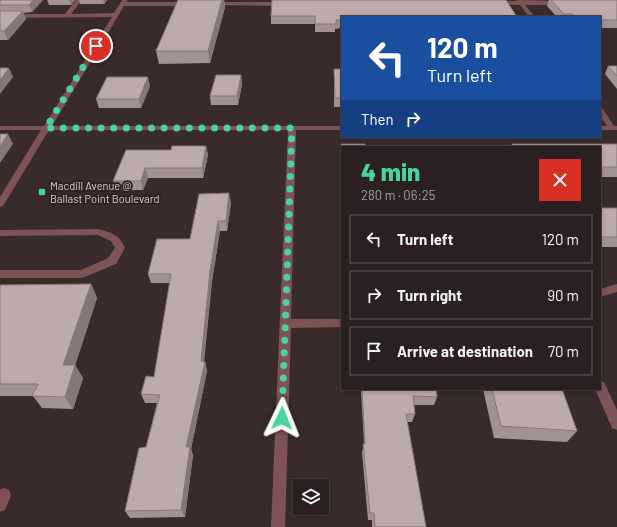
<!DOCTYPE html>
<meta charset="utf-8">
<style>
:root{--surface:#2b2021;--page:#33282a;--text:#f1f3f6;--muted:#a6a3a5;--line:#473e3f;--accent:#47d49e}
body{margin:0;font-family:Barlow,sans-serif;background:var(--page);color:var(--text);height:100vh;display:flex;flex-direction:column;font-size:15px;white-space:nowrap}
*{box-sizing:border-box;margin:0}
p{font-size:13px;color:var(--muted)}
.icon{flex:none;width:22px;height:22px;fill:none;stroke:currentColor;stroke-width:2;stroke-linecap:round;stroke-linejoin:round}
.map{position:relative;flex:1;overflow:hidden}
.details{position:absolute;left:341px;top:146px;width:260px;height:244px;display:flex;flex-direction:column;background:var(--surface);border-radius:0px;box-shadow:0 2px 6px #0003,0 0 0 1px var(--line)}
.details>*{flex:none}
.hud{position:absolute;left:341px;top:16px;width:260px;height:122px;border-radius:0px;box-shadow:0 2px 6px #0003,0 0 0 1px var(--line);background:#1a4fa0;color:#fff;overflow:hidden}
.buttons{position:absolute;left:293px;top:479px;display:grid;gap:8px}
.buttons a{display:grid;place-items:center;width:36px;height:36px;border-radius:0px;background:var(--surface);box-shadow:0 2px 6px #0003,0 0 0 1px var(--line);font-size:20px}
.pin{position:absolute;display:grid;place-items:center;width:34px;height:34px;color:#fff;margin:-17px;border:2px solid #fff;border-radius:50%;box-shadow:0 1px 4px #0007}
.me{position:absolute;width:44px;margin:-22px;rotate:2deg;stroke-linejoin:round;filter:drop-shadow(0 0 3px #0008)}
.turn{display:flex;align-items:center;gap:14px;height:84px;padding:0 20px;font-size:18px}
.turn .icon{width:52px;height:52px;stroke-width:2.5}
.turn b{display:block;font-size:28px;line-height:34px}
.then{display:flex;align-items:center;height:38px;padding:0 20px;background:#0003;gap:8px;font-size:15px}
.round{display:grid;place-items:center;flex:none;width:42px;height:42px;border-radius:0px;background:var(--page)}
.headline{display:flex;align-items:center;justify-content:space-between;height:68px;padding:0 20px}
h1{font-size:24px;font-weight:800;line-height:30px;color:var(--accent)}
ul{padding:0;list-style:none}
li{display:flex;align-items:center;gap:12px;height:50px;margin:0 8px 6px;padding:0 12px;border:2px solid var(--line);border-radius:0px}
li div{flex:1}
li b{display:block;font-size:15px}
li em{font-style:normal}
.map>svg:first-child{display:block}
</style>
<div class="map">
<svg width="617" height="527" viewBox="0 0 617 527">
<rect width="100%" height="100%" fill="#392b2c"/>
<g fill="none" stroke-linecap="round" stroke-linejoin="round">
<path fill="#7d5356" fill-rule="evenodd" d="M76,0H82L71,14L114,13L122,0H128L126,2H189L192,4L189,6H124L52,126H342V130H296L291,319H342V327L291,328L285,527H271L288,130H49L3,206L0,207V197L41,130H0V126H44L112,17L0,18V14H65Z
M516,0L561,1L564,3L561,5H525L535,17H529L520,5H495L492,3L495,1H517Z
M211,2H285L288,4L285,6L209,5L208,4Z
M600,109H603L614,126H617V130H600V126H607L600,116Z
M98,229C111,232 120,235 125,248L116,264L82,278H0V270H81L108,258L115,248L111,241L98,235L0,236V230Z
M617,284V292L600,297V289Z
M600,381L604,382L617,410V430L612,428L595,389H600Z
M4,488L9,490L11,495L5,510L0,512V490Z"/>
</g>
<path fill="#a39293" d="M0,0H43L32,12L23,13L26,19L8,40H0Z
M47,0H75L71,5H49Z
M79,0H107L104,4H80Z
M178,0H226H224L225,7L210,63L159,64L156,51Z
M272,0L342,17V28L335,29V32H315V24H271V16Z
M541,0H617V28H600V17H557L547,6L549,0Z
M608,66H617V89L605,74Z
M334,69H342V107H334Z
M241,75L242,84L238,105H211L210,96Z
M150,86L141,108H99L96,99Z
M341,144L342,147V168L341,153Z
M512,144H617V177H600V147H511Z
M206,146L208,155L203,178H148L143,190H116L113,181L171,150Z
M231,203L227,231H220L212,281L204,362H205L207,371L191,449L193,455L185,517L130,518L125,511L146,447L157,403H145L141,394L154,377L170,283H151L148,274L190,239Z
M600,208H617V247H600Z
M91,284L97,298L75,365L83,378L73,409L42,408L33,396H0V285Z
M361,389H436L437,397L434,405H414L415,414L412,422H407L426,527H372V520H368L362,452L364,444Z
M483,389H562L577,431L567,442L494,438Z"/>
<path fill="#847778" d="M33,0H43L32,12L29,5Z
M69,0H75L71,5Z
M103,0H107L104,4Z
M222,0H224L225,7L210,63L208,51Z
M23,11L26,19L8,40L4,31Z
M9,68L13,77L0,94V80Z
M241,75L242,84L238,105L237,96Z
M148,77L150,86L141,108L139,99Z
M8,134L13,144L0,163V147Z
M206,146L208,155L203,178L202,168Z
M145,168L148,178L143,190L141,181Z
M229,193L231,203L227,231L226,221Z
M218,221L220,231L212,281L203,367L205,362L207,371L191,449L193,455L185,517L181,510L186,447L201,361L210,271Z
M91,284L97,298L71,378L63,365Z
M75,365L83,378L73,409L65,397Z"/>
<path fill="#bdaaab" stroke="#847778" d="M0,0H33L29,5H0Z
M178,0H222L208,51H156Z
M272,0H506L517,17H342V20H336V24H315V16H271Z
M551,0H617V20H600V17H575L573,14H564Z
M0,11H23L4,31H0Z
M608,66H617V76Z
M0,68H9L0,80Z
M334,69H342V98H335Z
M216,75H241L237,96H210Z
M107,77H148L139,99H96Z
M0,134H8L0,147Z
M341,144H365L366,147H342V151Z
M512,144H617V167H600V147H514Z
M172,146H206L202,168H145L141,181H113L126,150H171Z
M229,193L226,221H218L210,271L201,361L205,362L186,447H190L181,510L125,511L139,448L146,447L160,395L141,394L146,376L154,377L171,274H148L157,239H190L199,194Z
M600,208H617V237H600Z
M91,284L63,365H75L65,397L32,396L38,384H0V285Z
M362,389H436L437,397L413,396L415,414H406L426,527H375L374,513H370L363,444H365Z
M492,389H562L577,431L501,426Z"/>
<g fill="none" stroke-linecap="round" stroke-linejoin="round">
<path stroke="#47d49e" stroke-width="7" stroke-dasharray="0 12.6" d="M96,46L46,128H292L282,418"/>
</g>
<rect fill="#47d49e" stroke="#2f2122" stroke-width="1.5" x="38" y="188" width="8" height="8" rx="2"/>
<g text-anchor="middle" stroke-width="4" stroke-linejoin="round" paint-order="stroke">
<g font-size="11" fill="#dbd1d1" stroke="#2f2122" text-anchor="start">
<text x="50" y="190">Macdill Avenue @<tspan x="50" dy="13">Ballast Point Boulevard</tspan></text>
</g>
</g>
</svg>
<div class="buttons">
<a><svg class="icon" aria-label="layers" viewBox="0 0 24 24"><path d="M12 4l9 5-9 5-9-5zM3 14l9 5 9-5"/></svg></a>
</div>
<div class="pin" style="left:96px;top:46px;background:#d93025"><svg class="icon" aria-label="arrive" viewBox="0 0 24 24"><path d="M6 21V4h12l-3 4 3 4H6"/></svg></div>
<svg class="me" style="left:282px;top:418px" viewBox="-20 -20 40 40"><path d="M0-17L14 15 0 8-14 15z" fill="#47d49e" stroke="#fff" stroke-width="4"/></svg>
<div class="hud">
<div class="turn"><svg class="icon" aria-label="left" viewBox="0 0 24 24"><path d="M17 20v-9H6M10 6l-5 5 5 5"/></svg><div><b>120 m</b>Turn left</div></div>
<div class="then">Then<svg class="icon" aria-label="right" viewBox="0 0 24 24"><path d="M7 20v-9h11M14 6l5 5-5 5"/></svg></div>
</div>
<section class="details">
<div class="headline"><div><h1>4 min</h1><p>280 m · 06:25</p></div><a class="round" style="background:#d93025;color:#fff"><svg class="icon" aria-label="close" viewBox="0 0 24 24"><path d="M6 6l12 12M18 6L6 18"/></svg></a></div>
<ul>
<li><svg class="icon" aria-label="left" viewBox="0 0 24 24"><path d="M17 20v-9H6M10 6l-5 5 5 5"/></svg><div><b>Turn left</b></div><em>120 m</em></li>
<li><svg class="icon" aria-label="right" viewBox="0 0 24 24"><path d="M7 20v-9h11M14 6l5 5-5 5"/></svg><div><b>Turn right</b></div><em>90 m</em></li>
<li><svg class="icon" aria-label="arrive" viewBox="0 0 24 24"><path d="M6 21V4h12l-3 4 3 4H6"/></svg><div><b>Arrive at destination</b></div><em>70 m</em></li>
</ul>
</section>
</div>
